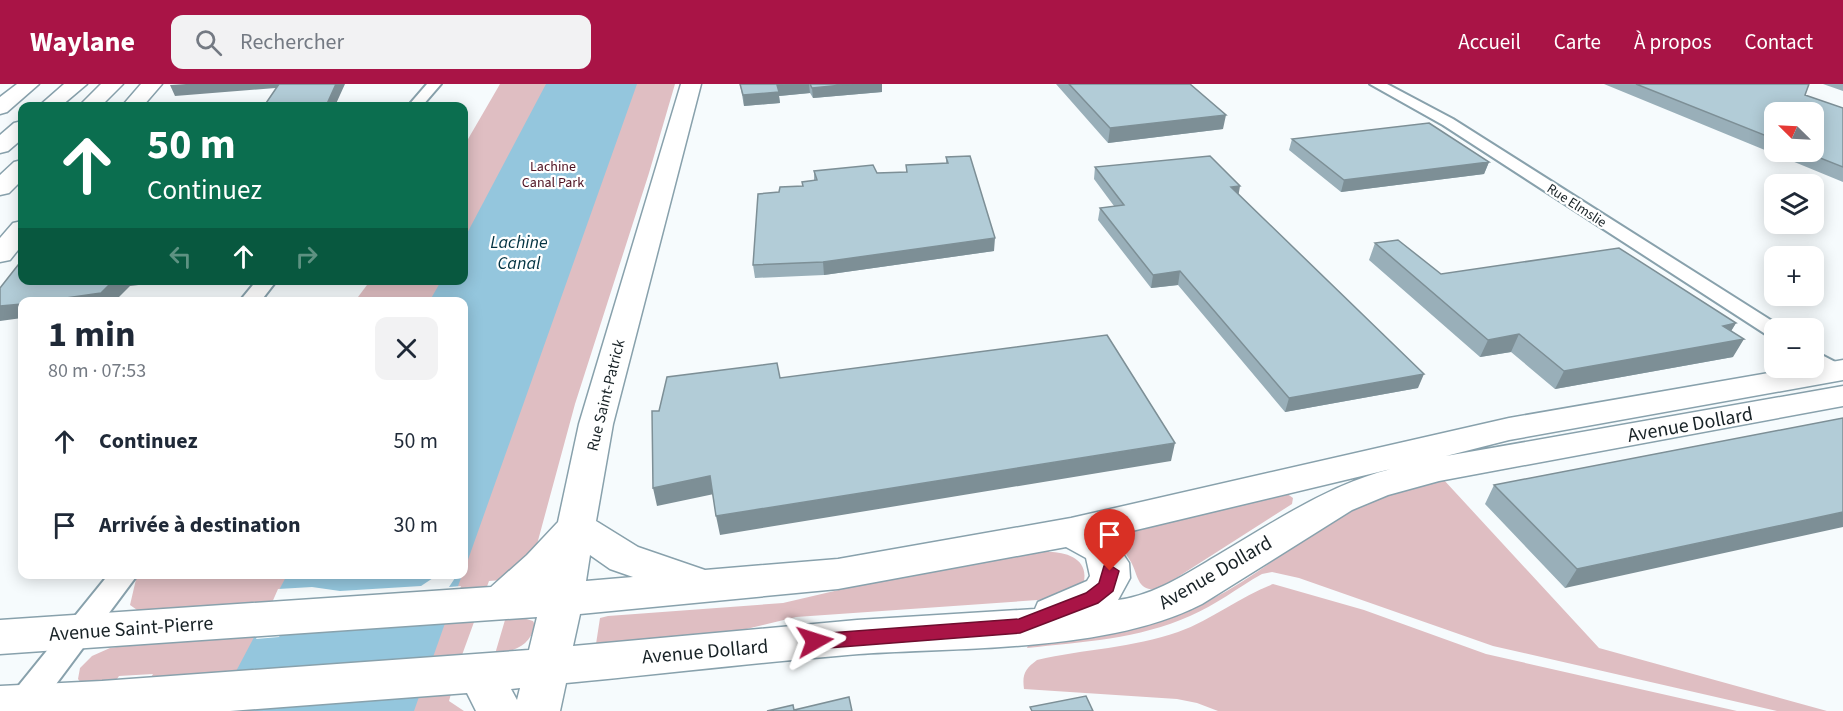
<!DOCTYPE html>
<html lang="fr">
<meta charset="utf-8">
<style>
:root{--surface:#fff;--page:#f2f2f3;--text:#1f2937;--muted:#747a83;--accent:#a91446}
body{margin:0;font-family:"Source Sans 3",sans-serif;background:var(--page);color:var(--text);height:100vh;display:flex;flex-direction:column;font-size:22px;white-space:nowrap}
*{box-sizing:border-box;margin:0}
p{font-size:20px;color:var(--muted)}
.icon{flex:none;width:33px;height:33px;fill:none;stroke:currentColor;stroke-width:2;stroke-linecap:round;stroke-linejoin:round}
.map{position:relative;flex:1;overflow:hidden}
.drawer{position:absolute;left:18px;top:213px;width:450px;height:282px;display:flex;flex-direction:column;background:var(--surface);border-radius:12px;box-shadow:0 3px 15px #0003}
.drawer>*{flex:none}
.guide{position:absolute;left:18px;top:18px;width:450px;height:183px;border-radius:12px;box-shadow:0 3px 15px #0003;background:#0b6e4f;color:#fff;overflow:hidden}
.needle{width:39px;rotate:294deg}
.tools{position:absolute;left:1764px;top:18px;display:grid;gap:12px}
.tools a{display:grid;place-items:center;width:60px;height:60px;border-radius:12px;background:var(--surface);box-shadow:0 3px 15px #0003;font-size:30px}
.pin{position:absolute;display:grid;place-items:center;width:51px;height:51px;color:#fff;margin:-62px -26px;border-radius:50% 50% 50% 0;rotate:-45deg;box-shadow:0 0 6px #0007}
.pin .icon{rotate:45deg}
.me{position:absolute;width:66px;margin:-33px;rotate:84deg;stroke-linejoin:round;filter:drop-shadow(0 0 4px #0008)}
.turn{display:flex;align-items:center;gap:21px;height:126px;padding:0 30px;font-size:27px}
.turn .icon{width:78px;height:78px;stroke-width:2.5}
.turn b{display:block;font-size:42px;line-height:51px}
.lanes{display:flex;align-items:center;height:57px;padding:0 30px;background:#0003;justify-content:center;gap:30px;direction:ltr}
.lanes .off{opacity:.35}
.round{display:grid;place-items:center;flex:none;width:63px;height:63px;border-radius:12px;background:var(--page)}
.summary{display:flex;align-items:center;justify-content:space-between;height:102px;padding:0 30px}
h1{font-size:36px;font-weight:700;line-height:45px}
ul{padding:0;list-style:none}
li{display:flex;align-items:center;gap:18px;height:84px;padding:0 30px}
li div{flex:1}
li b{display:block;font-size:22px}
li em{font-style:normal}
header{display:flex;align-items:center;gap:36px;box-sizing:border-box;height:84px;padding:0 30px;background:var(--accent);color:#fff}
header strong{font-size:28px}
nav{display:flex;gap:33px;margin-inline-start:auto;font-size:21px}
.search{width:420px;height:54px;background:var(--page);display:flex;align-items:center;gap:15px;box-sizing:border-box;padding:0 21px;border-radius:12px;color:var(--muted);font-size:22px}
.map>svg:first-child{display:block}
</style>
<header>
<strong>Waylane</strong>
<div class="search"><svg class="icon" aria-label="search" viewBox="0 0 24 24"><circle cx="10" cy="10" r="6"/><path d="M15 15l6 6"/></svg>Rechercher</div>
<nav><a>Accueil</a><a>Carte</a><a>À propos</a><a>Contact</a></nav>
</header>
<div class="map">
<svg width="1843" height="627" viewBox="0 0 1843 627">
<rect width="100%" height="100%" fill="#f6fbfd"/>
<path fill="#dfbec2" d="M500,0H675L649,89L575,320L536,464L502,496L489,497L462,571L449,617L464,627H214L150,595L153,590L119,592L113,601L81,599L78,595L80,584L92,572L110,564L177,554L130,521L137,491L464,490V218L355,217L370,197L464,196V62Z
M1443,395L1599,564L1827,627H1777L1493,562L1299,494L1272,488L1262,490C1237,504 1216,521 1190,532C1139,555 1082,558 1027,564L1029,559C1092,551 1153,545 1210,516C1264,489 1309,445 1365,419C1390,408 1416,402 1443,395Z
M1286,409L1293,414L1292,420L1159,505C1137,508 1139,493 1131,478C1127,471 1122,465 1118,458L1122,447Z
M1047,464L1049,468C1067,468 1088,475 1084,497L1066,514L796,533L709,554L596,560L600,534L608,532L783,519L933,484Z
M1273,500L1364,526L1486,570L1737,627H1218L1197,619L1177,615L1024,605C1022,590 1025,585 1037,576C1084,565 1133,564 1178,548C1213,535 1241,512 1273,500Z
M523,534L533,537L535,541C530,562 515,567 495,570L505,536Z"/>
<path fill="#94c6dd" d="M546,0H637L464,487V218H429L441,197L464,196V155Z
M287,491H462L414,627H215Z"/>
<path fill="#f6fbfd" d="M439,490L457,491L449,503L461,502L449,538L281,549L279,553L256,555L278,505L312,503L340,507L421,502Z"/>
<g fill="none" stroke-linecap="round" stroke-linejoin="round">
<defs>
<path id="minor" d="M427,0H441L422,22H408Z
M1370,0H1387L1453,35L1783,244H1774V253L1767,251L1443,41Z
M257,196H277L260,218H239Z
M1814,267L1843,282V292H1827L1814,282Z
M109,490H138L36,627H9L6,621L11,611Z"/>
<path id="secondary" d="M141,0H162L143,22H122Z
M681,0H701L613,340L596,437L638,463L705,486L838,475L1071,434L1509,334L1843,276V296L1509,356L1446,372L1843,302V322L1439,397L1388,411L1352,426L1202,520C1109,568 964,563 859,570C761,578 663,590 566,599L560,627H476L467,609L230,627H0V602L102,597L529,566L537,533L0,570V536L491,503L527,471L558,438L579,340ZM1391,385C1328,401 1274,438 1218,471C1186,490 1155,511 1118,516L1130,494L1129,479L1111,452ZM1066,463L1086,474L1090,492L1087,497L1038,518L1035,525L857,536L573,562L580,530L838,505ZM590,471L610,485L633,493L586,497ZM520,604L517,616L511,605Z
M22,137V161L10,176L0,178V154L13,139Z"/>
<path id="motorway" d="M17,0H39L7,28L0,30V13Z
M64,0H87L61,22H39Z
M101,0H123L101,22H79Z
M22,37V55L8,67L0,69V51L14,39Z
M22,76V96L9,109L0,111V91L14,78Z"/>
</defs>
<use href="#minor" stroke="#88a1ac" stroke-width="4"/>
<use href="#secondary" stroke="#88a1ac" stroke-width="3"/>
<use href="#motorway" stroke="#88a1ac" stroke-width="3"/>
<use href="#minor" fill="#fff" fill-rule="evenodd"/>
<use href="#secondary" fill="#fff" fill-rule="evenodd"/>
<use href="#motorway" fill="#fff" fill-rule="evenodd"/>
</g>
<path fill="#99afb9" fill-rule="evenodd" d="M740,0H882V8L813,14L810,9L779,12L780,19L744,22Z
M1056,0H1190L1223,45L1108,59Z
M1604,0H1809L1805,11L1843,24V98ZM1774,28L1814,68H1774Z
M1823,0H1843V7Z
M1292,55L1489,78L1484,90L1341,108L1289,66Z
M946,73L994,167L824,191L755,194L753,181L779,108L803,102L814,97V87L877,89L906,88V81L946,80Z
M1095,83L1238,111L1418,304L1285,328L1178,201L1151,204L1098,136L1100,124L1114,122L1094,95Z
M1375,159L1441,190L1736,239L1731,247L1733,273L1555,305L1511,268L1480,273L1369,176Z
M1843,334L1565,504L1485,420L1494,401Z"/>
<path fill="#7d8f96" d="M186,0H287L288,3L175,12L170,1Z
M336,0H345L335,22H326Z
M785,0H809L810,9L779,12L780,19L744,22L743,11L777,1Z
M852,0H882V8L813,14L812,4Z
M1226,31L1223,45L1108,59L1110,44Z
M1489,78L1484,90L1341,108L1344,96Z
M1240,102L1238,114L1231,103Z
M995,154L994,167L824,191L823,178Z
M1180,187L1178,201L1151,204L1153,191Z
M114,196H181L130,202L114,218H38Z
M22,220V234L0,237V222Z
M1736,239L1725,257L1723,242Z
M1519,250L1511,268L1480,273L1488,256Z
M1744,255L1733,273L1555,305L1564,287Z
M1424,290L1418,304L1285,328L1289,314Z
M1175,359L1171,377L720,451L716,432Z
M710,392L714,410L657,422L653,404Z
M1843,428V443L1565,504L1577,485Z"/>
<path fill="#b2ccd7" stroke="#7d8f96" stroke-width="1.5" d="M279,0H336L326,22H264Z
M740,0H785L777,1L779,8L743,11Z
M810,0H852L812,4Z
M1069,0H1190L1226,31L1110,44Z
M1636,0H1809L1805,11L1843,24V83L1805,68H1814V28H1774V55Z
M1429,39L1489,78L1344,96L1292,55Z
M970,72L995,154L823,178L753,181L758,110L779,108L780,103L803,102L802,98L817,96L814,87L873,81L877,89L907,88L906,81L948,79L946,73Z
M1210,72L1240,102L1231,103L1424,290L1289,314L1180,187L1153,191L1100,124L1124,121L1095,83Z
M1398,156L1441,190L1619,164L1736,239L1723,242L1744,255L1564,287L1519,250L1488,256L1375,159Z
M22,176V196H114L101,209L38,218H22V220L0,222V204Z
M1107,251L1175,359L716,432L710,392L653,404L652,327H659L667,293L777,279L780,294Z
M1843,334V428L1577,485L1494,401Z
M1086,612L1093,627H1032L1030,623Z
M849,613L852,627H767L793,621L794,626Z"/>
<path fill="#a91446" stroke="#6e0d2e" stroke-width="1.5" d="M1110,481L1119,487L1113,507L1098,519L1020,549L815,565L809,562L806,557L809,552L815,550L1019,535L1086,509L1099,499L1104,482Z"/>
<g text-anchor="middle" stroke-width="4.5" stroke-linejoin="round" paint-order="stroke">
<g font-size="14" fill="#4d1020" stroke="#fff">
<text x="553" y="87">Lachine<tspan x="553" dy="16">Canal Park</tspan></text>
</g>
<g font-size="14" fill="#182226" stroke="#fff">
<text transform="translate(1577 121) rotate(33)" y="5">Rue Elmslie</text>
</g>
<g font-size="16" fill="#182226" stroke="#fff">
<text transform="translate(605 311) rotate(-76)" y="6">Rue Saint-Patrick</text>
</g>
<g font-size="18" font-style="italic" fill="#033342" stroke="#fff">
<text x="519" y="164">Lachine<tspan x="519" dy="21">Canal</tspan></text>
</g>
<g font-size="20" fill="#182226" stroke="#fff">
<text transform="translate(1690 340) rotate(-10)" y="7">Avenue Dollard</text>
<text transform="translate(1215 488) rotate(-30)" y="7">Avenue Dollard</text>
<text transform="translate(131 544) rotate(-4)" y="7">Avenue Saint-Pierre</text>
<text transform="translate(705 567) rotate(-5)" y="7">Avenue Dollard</text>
</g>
</g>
</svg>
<div class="tools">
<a><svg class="needle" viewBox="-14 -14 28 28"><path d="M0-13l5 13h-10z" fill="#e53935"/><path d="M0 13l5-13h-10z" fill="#747a83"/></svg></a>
<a><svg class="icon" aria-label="layers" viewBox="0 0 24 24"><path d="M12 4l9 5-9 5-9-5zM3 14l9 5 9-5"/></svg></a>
<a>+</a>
<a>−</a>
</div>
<div class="pin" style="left:1110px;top:487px;background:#d93025"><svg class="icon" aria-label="arrive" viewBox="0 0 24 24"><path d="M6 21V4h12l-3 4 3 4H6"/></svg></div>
<svg class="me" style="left:815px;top:557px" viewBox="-20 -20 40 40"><path d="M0-17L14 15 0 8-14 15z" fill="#a91446" stroke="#fff" stroke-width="4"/></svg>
<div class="guide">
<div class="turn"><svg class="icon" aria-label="ahead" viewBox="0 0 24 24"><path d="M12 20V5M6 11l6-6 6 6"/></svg><div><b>50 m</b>Continuez</div></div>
<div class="lanes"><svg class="icon off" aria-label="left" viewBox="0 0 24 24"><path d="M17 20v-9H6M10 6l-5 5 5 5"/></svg><svg class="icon" aria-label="ahead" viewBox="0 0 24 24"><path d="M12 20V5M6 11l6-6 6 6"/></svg><svg class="icon off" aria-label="right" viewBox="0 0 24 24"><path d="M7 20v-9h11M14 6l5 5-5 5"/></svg></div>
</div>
<section class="drawer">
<div class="summary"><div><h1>1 min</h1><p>80 m · 07:53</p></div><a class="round"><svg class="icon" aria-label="close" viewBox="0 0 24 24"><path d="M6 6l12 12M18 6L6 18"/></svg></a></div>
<ul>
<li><svg class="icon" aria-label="ahead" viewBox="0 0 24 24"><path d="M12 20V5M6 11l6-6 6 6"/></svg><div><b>Continuez</b></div><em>50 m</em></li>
<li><svg class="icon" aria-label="arrive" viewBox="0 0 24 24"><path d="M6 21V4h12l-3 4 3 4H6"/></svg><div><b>Arrivée à destination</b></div><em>30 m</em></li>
</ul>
</section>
</div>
